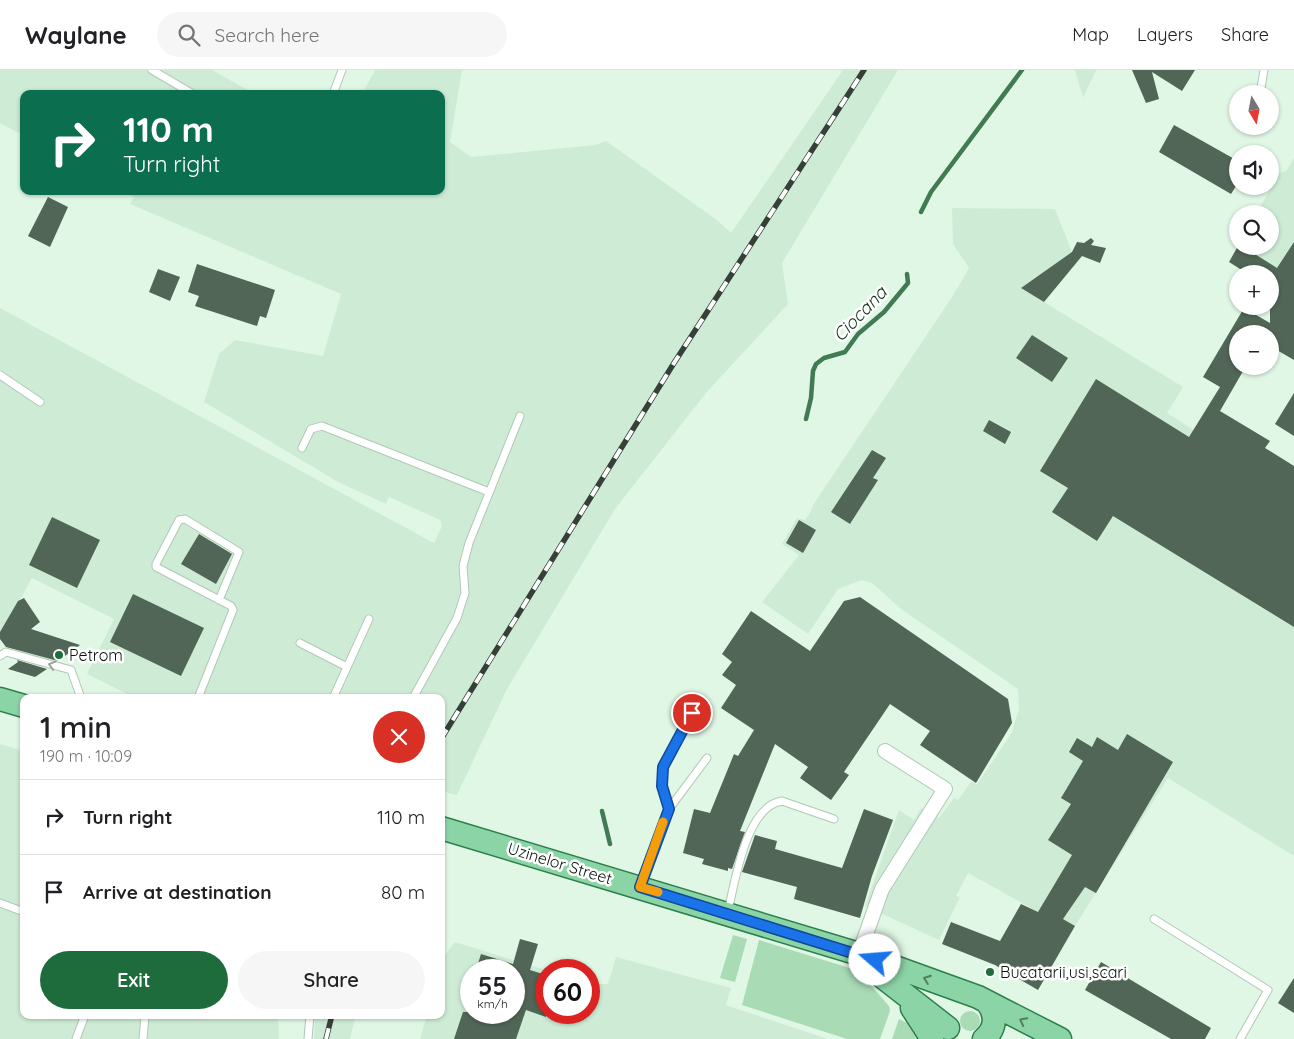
<!DOCTYPE html>
<meta charset="utf-8">
<style>
:root{--surface:#fff;--page:#f6f6f6;--text:#202124;--muted:#757577;--line:#e0e0e0;--accent:#1e6c3c}
body{margin:0;font-family:Quicksand,sans-serif;background:var(--page);color:var(--text);height:100vh;display:flex;flex-direction:column;font-size:19px;white-space:nowrap}
*{box-sizing:border-box;margin:0}
p{font-size:16px;color:var(--muted)}
.icon{flex:none;width:28px;height:28px;fill:none;stroke:currentColor;stroke-width:2;stroke-linecap:round;stroke-linejoin:round}
.map{position:relative;flex:1;overflow:hidden}
.drawer{position:absolute;left:20px;top:624px;width:425px;height:325px;display:flex;flex-direction:column;background:var(--surface);border-radius:10px;box-shadow:0 1px 4px #0004}
.drawer>*{flex:none}
.banner{position:absolute;left:20px;top:20px;width:425px;height:105px;border-radius:10px;box-shadow:0 1px 4px #0004;background:#0b6e4f;color:#fff;overflow:hidden}
.needle{width:32px;rotate:170deg}
.fabs{position:absolute;left:1229px;top:15px;display:grid;gap:10px}
.fabs a{display:grid;place-items:center;width:50px;height:50px;border-radius:50%;background:var(--surface);box-shadow:0 1px 4px #0004;font-size:25px}
.speed{position:absolute;left:460px;top:889px;display:flex;gap:10px;font-size:25px;font-weight:700;text-align:center}
.speed>*{display:grid;place-content:center;width:65px;height:65px;border-radius:50%;background:var(--surface);box-shadow:0 1px 4px #0004;line-height:1}
.speed small{font-size:12px;font-weight:400}
.speed .limit{border:8px solid #d22;background:#fff;color:#111}
.pin{position:absolute;display:grid;place-items:center;width:42px;height:42px;color:#fff;margin:-21px;border:2px solid #fff;border-radius:50%;box-shadow:0 1px 5px #0007}
.me{position:absolute;width:55px;margin:-28px;rotate:288deg;stroke-linejoin:round;filter:drop-shadow(0 0 4px #0008)}
.turn{display:flex;align-items:center;gap:18px;height:105px;padding:0 20px;font-size:22px}
.turn .icon{width:65px;height:65px;stroke-width:2.5}
.turn b{display:block;font-size:35px;line-height:42px}
.round{display:grid;place-items:center;flex:none;width:52px;height:52px;border-radius:26px;background:var(--page)}
.head{display:flex;align-items:center;justify-content:space-between;height:85px;padding:0 20px}
h1{font-size:30px;font-weight:600;line-height:38px}
.button{display:flex;gap:10px;margin-top:auto;padding:10px 20px}
.button a{flex:1;height:58px;border-radius:30px;background:var(--accent);color:#fff;font-size:20px;font-weight:600;line-height:58px;text-align:center}
.button a+a{background:var(--page);color:var(--text)}
ul{padding:0;list-style:none}
li{display:flex;align-items:center;gap:15px;height:75px;padding:0 20px;border-top:1px solid var(--line)}
li div{flex:1}
li b{display:block;font-size:19px}
li em{font-style:normal}
header{display:flex;align-items:center;gap:30px;box-sizing:border-box;height:70px;padding:0 25px;background:var(--surface);border-bottom:1px solid var(--line)}
header strong{font-size:24px}
nav{display:flex;gap:28px;margin-inline-start:auto;font-size:18px}
.search{width:350px;height:45px;background:var(--page);display:flex;align-items:center;gap:12px;box-sizing:border-box;padding:0 18px;border-radius:28px;color:var(--muted);font-size:19px}
.map>svg:first-child{display:block}
</style>
<header>
<strong>Waylane</strong>
<div class="search"><svg class="icon" aria-label="search" viewBox="0 0 24 24"><circle cx="10" cy="10" r="6"/><path d="M15 15l6 6"/></svg>Search here</div>
<nav><a>Map</a><a>Layers</a><a>Share</a></nav>
</header>
<div class="map">
<svg width="1294" height="969" viewBox="0 0 1294 969">
<rect width="100%" height="100%" fill="#e0f7e5"/>
<path fill="#ceecd5" fill-rule="evenodd" d="M0,0H212L255,24H24V66L0,53Z
M375,0H462L450,72L471,87L595,75L606,71L717,150L731,163L843,0H898L782,193L788,234L706,323L615,439L507,619L457,725L441,721V628L133,627L87,604L114,549L32,508L0,565V238L434,473L442,456L440,450L389,427L386,434L338,412L204,332L219,284L235,270L323,286L341,224L130,134L134,127L124,121H441V24H362Z
M1075,0H1096L1083,28Z
M1294,87V209L1242,176H1270V144H1256L1279,104L1287,100Z
M952,138L1055,139L1072,182L1021,218L1183,317L1167,343L1294,424V786L1168,708L1075,856L1042,837L1038,842L968,803L956,826L960,827L939,870L865,836L899,740L914,750L921,738L939,748L954,728L958,730L971,712L977,714L1011,664L1019,639L1018,619L901,539L872,513L862,510L838,519L808,564L762,532L799,485L782,474L797,448L805,450L810,443L813,435L954,224L969,198L953,174Z
M0,674L24,681V945H278L279,969H0Z
M455,872L546,900V942H589V914H608L616,887L731,918L726,935L828,969H420L427,945H441V898L445,885ZM471,900H514V942H471Z
M315,945H356L350,969H314Z"/>
<path fill="#a9dbb5" d="M733,865L747,869L735,912L720,908Z
M759,870L853,899L868,912L889,936L890,941L880,969H847L742,935Z
M960 951a10 10 0 1 1 20 0a10 10 0 1 1-20 0Z
M899,949L907,953L917,969H892Z"/>
<g fill="none" stroke-linecap="round" stroke-linejoin="round">
<path stroke="#427a53" stroke-width="4.5" d="M921,142L931,122L1022,0
M806,349L811,328L813,301L816,294L824,288L845,282L858,264L884,242L908,213L907,204
M602,741L610,774"/>
</g>
<path fill="#516656" d="M1132,0H1195L1182,21L1152,2L1159,29L1146,33Z
M1174,55L1238,91V113L1231,124L1159,82Z
M48,127L68,137L50,177L28,166Z
M1091,168L1094,171L1091,175L1106,178L1100,193L1082,186L1044,232L1021,218L1072,182L1077,172L1084,173Z
M1294,172V290L1270,276V264H1238V296H1246L1220,341L1270,371L1265,378L1294,396V557L1113,446L1097,471L1052,442L1068,418L1040,401L1096,309L1189,367L1220,317L1203,307L1244,238L1270,253V204H1248L1229,192L1238,176H1242L1277,198Z
M197,194L275,220L266,248L260,246L257,256L195,236L199,226L188,222Z
M158,199L180,207L170,231L149,222Z
M1032,265L1068,288L1052,312L1016,288Z
M1294,323V366L1275,354Z
M989,350L1011,362L1005,374L983,361Z
M872,380L886,388L873,408L878,410L850,454L831,442Z
M52,447L100,470L77,518L29,495Z
M799,450L816,460L803,483L786,473Z
M199,464L232,484L216,514L181,494Z
M133,524L204,558L181,606L110,572Z
M860,527L1008,629L1012,653L976,713L920,675L930,661L890,634L844,702L849,705L831,730L800,708L808,697L775,674L740,761L745,762L732,799L728,798V801L702,794L704,789L683,783L694,739L710,743L734,684L738,686L754,660L721,638L736,615L722,605L732,592L722,584L751,541L810,581L844,531Z
M24,528L40,552L31,559L80,575L58,591L6,577L0,569V562L18,531Z
M17,590L47,599L35,607L8,599L18,592Z
M1127,664L1173,692L1096,823L1085,817L1063,849L1075,856L1038,920L995,895L942,874L951,852L1000,871L1021,834L1038,842L1072,785L1048,770L1071,734L1061,728L1083,691L1069,682L1077,668L1092,677L1097,667L1118,680Z
M864,739L893,750L872,806L860,848L794,829L797,817L742,802L755,765L777,771L775,779L842,798Z
M520,869L538,874L530,900L546,905V947L526,940L516,969H454L463,942H514V900H476L481,884L513,894Z
M1101,892L1211,958L1205,969H1171L1085,920Z
M1294,908V943L1278,933Z"/>
<g fill="none" stroke-linecap="round" stroke-linejoin="round">
<defs>
<path id="service" d="M152,0L193,24
M333,24L342,0
M1260,24L1264,0
M0,305L40,332
M302,378L311,359L322,356L489,422
M300,573L347,597
M0,586L6,582L71,600L81,628
M198,628L233,540L231,536L156,497V494L179,450L185,449L239,482L219,530
M333,628L369,549
M413,628L457,548L465,523L463,496L469,473L520,346
M669,739C653,699 673,677 692,643
M641,814L669,739L707,688
M0,833L24,842
M728,841C735,812 746,736 782,731L834,749
M1154,849L1268,920L1240,969
M76,969L85,945
M143,969L145,945
M308,969L310,945"/>
<path id="minor" d="M859,884L882,819L945,719L885,681"/>
<path id="primary" d="M0,629L24,636
M441,758L859,884L978,927L1060,969
M862,891L948,958
M912,938L932,969
M984,969C996,959 997,945 987,932"/>
</defs>
<use href="#service" stroke="#b1c8b6" stroke-width="9"/>
<use href="#minor" stroke="#b1c8b6" stroke-width="16"/>
<use href="#primary" stroke="#2d7f4b" stroke-width="25"/>
<use href="#service" stroke="#fff" stroke-width="7"/>
<use href="#minor" stroke="#fff" stroke-width="14"/>
<use href="#primary" stroke="#8bd4a6" stroke-width="22"/>
<defs>
<path id="rail" d="M441,669L674,293L864,0
M326,969L332,945"/>
</defs>
<use href="#rail" stroke="#364038" stroke-width="5.5"/>
<use href="#rail" stroke="#fff" stroke-width="4" stroke-dasharray="11" stroke-linecap="butt"/>
</g>
<defs><path id="oneway-chevron" d="M-2-3.5L2.5 0L-2 3.5" fill="none" stroke-width="1.6" stroke-linecap="round" stroke-linejoin="round" transform="scale(1.25)"/></defs>
<use stroke="#9ea19f" href="#oneway-chevron" transform="translate(52 595) rotate(-164)"/>
<g stroke="#527e62">
<use href="#oneway-chevron" transform="translate(927 909) rotate(-160)"/>
<use href="#oneway-chevron" transform="translate(1023 951) rotate(-153)"/>
</g>
<g fill="none" stroke-linecap="round" stroke-linejoin="round">
<defs>
<path id="route" d="M692,643L663,697L662,716L669,739L640,817L875,890"/>
</defs>
<use href="#route" stroke="#114b97" stroke-width="12"/>
<use href="#route" stroke="#1a73e8" stroke-width="9"/>
<path stroke="#f59e0b" stroke-width="9" d="M658,822L640,817L663,752"/>
</g>
<g fill="#1e6c3c" stroke="#fff" stroke-width="2">
<circle cx="59" cy="585" r="5"/>
<circle cx="990" cy="902" r="5"/>
</g>
<g text-anchor="middle" stroke-width="5" stroke-linejoin="round" paint-order="stroke">
<g font-size="16" fill="#0d150f" stroke="#fff" text-anchor="start">
<text x="69" y="591">Petrom</text>
<text x="1000" y="908">Bucatarii,usi,scari</text>
</g>
<g font-size="16" fill="#0d150f" stroke="#fff">
<text transform="translate(560 793) rotate(17)" y="6">Uzinelor Street</text>
</g>
<g font-size="18" font-style="italic" fill="#10311b" stroke="#fff">
<text transform="translate(860 244) rotate(-46)" y="6">Ciocana</text>
</g>
</g>
</svg>
<div class="fabs">
<a><svg class="needle" viewBox="-14 -14 28 28"><path d="M0-13l5 13h-10z" fill="#e53935"/><path d="M0 13l5-13h-10z" fill="#757577"/></svg></a>
<a><svg class="icon" aria-label="sound" viewBox="0 0 24 24"><path d="M4 9h4l5-4v14l-5-4H4zM17 9q2 3 0 6"/></svg></a>
<a><svg class="icon" aria-label="search" viewBox="0 0 24 24"><circle cx="10" cy="10" r="6"/><path d="M15 15l6 6"/></svg></a>
<a>+</a>
<a>−</a>
</div>
<div class="speed"><div>55<small>km/h</small></div><div class="limit">60</div></div>
<div class="pin" style="left:692px;top:643px;background:#d93025"><svg class="icon" aria-label="arrive" viewBox="0 0 24 24"><path d="M6 21V4h12l-3 4 3 4H6"/></svg></div>
<svg class="me" style="left:875px;top:890px" viewBox="-20 -20 40 40"><circle r="19" fill="#fff"/><path d="M0-13L10 11 0 6-10 11z" fill="#1a73e8"/></svg>
<div class="banner">
<div class="turn"><svg class="icon" aria-label="right" viewBox="0 0 24 24"><path d="M7 20v-9h11M14 6l5 5-5 5"/></svg><div><b>110 m</b>Turn right</div></div>
</div>
<section class="drawer">
<div class="head"><div><h1>1 min</h1><p>190 m · 10:09</p></div><a class="round" style="background:#d93025;color:#fff"><svg class="icon" aria-label="close" viewBox="0 0 24 24"><path d="M6 6l12 12M18 6L6 18"/></svg></a></div>
<ul>
<li><svg class="icon" aria-label="right" viewBox="0 0 24 24"><path d="M7 20v-9h11M14 6l5 5-5 5"/></svg><div><b>Turn right</b></div><em>110 m</em></li>
<li><svg class="icon" aria-label="arrive" viewBox="0 0 24 24"><path d="M6 21V4h12l-3 4 3 4H6"/></svg><div><b>Arrive at destination</b></div><em>80 m</em></li>
</ul>
<div class="button"><a>Exit</a><a>Share</a></div>
</section>
</div>
